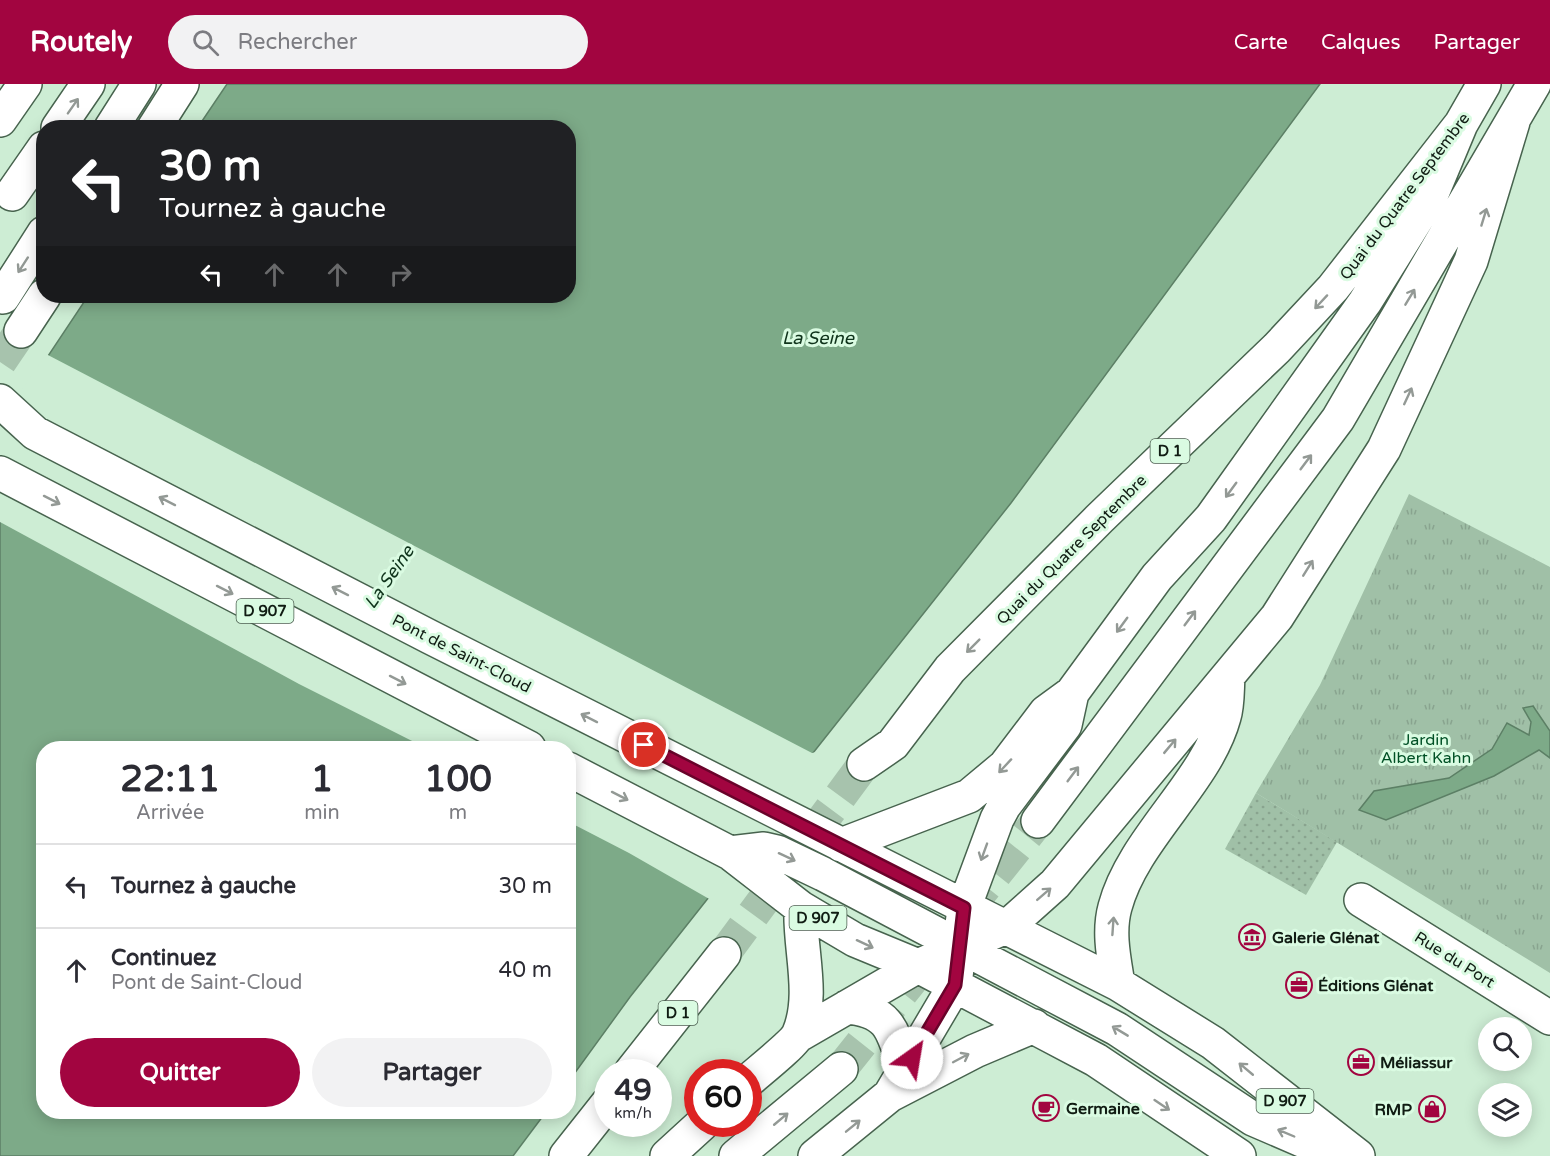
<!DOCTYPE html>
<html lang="fr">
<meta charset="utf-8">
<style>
:root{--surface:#fff;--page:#f2f2f3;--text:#2b2b33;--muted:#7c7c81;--line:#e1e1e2;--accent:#a20540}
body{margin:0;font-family:"Varela Round",sans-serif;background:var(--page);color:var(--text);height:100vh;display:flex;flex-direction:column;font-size:22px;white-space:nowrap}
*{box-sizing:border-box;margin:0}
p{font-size:20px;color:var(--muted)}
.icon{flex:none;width:33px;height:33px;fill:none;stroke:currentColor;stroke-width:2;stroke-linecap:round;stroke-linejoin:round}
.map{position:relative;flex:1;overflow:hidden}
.details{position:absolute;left:36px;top:657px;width:540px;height:378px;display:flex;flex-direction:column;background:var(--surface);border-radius:24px;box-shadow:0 3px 15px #0003}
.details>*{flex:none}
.hud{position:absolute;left:36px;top:36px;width:540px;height:183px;border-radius:24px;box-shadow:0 3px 15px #0003;background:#202124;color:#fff;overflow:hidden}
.fabs{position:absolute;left:1478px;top:933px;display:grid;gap:12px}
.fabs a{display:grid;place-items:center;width:54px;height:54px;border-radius:50%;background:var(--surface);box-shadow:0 3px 15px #0003;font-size:30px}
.speed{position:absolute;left:594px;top:975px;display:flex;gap:12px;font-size:30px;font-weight:700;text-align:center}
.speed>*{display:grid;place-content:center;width:78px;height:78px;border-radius:50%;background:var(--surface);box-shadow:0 3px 15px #0003;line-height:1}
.speed small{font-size:15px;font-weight:400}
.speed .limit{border:9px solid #d22;background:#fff;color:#111}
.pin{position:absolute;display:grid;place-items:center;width:51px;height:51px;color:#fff;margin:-26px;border:3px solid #fff;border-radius:50%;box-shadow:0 2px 6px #0007}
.me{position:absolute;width:66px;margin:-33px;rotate:32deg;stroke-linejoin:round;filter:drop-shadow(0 0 4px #0008)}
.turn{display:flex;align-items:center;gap:21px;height:126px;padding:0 24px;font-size:27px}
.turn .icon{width:78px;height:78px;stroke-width:2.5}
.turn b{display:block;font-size:42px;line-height:51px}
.lanes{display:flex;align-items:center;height:57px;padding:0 24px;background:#0003;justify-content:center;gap:30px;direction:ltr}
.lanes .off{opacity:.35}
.eta{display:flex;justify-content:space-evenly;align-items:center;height:102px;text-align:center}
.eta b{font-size:36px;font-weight:800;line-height:42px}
.cta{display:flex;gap:12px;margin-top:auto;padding:12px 24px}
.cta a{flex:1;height:69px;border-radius:36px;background:var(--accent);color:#fff;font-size:24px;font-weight:800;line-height:69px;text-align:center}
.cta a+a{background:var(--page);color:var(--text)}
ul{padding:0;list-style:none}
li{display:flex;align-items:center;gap:18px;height:84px;padding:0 24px;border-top:2px solid var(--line)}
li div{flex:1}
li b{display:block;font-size:22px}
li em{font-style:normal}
header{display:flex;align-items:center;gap:36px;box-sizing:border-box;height:84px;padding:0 30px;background:var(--accent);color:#fff}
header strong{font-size:28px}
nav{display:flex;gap:33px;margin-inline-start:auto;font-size:21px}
.search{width:420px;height:54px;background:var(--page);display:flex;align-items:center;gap:15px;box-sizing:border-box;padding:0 21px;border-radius:33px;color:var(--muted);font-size:22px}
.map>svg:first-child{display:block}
</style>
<header>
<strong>Routely</strong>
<div class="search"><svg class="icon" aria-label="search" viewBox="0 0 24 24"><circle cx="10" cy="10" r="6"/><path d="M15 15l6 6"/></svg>Rechercher</div>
<nav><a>Carte</a><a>Calques</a><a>Partager</a></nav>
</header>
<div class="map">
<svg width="1550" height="1072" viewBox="0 0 1550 1072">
<defs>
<pattern id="grass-dots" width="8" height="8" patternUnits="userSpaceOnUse" patternTransform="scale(1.5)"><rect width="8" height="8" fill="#a0c0a7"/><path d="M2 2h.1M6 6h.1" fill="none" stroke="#89a48f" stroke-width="1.8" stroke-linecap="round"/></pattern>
<pattern id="park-tufts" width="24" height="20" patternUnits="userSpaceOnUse" patternTransform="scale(1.5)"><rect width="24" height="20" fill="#a0c0a7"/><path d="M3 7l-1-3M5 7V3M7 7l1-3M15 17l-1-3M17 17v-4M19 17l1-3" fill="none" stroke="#89a48f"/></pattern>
</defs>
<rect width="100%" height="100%" fill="#cdedd4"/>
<path fill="url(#grass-dots)" d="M1256,709L1337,758L1306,811L1225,765Z"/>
<path fill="url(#park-tufts)" d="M1409,410L1550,483V889L1256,709L1320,601Z"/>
<path fill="#7daa88" stroke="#5c7f65" stroke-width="1.5" d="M227,0H1320L1011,419L813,669L709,813L630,913L569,997L568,664H44V1028H546L513,1072H0V344L88,212H568V44L198,43Z
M1533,622L1550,647V674L1539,666L1494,692L1386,736L1359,726L1374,707L1449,694L1492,665L1507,639L1529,651L1531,638L1523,624Z"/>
<path fill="#cdedd4" d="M46,270L812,669L816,668L711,816L629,769L569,738L568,664H426L299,600L0,438V338Z"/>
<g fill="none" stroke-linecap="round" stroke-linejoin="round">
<path stroke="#a7c3ad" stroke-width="33" stroke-dasharray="33 16" stroke-linecap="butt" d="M0,278L21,247
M965,828L1038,737
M724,870L864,680
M841,985L926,878"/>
<defs>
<path id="minor" d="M1361,816L1550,934"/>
<path id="primary" d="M0,36L25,0
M58,44L88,0
M111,44L139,0
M154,44L182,0
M12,110L44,64
M3,213L44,149
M21,247L44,212
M0,317L35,349L430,553L1118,900L1213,959L1358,1072
M0,389L529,664
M864,680L893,660L950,585L1099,435L1277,264L1333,204L1461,40L1484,0
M568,685L730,769L801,824L855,856L918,882L1096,976L1239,1072
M1038,737L1338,335L1534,0
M841,761L969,712L1005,682L1046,628L1072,609L1157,493L1211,434L1365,218L1431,112L1461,40
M730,769L764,765L777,768L823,790L1117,945L1253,1035L1334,1070
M1118,900C1114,875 1108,848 1115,823C1133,755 1206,699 1224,633C1228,620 1227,605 1228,592
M847,923C891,927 893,948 905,985
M799,951L918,882L1008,842L1055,800L1277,533L1384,365L1471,177L1513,38
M631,988L724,870
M748,997C758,988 795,959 799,949C815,910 799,864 801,824
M890,1011L955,901L964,824L997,735L1004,722L1065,641L1072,609
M566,1072L608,1019
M667,1072L702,1040
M736,1072L841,985
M815,1072L890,1011L975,967L1034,942"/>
</defs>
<use href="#minor" stroke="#47634e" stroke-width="36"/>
<use href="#primary" stroke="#47634e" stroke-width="36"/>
<use href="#minor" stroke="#fff" stroke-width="33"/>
<use href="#primary" stroke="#fff" stroke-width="33"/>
</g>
<defs><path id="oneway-shaft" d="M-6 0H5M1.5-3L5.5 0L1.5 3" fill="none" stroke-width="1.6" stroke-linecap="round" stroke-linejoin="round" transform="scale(1.5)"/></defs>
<g stroke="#939995">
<use href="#oneway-shaft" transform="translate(73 22) rotate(-55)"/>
<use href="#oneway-shaft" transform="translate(1484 133) rotate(-73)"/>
<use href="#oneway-shaft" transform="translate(23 181) rotate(123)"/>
<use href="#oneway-shaft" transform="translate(1410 213) rotate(-59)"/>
<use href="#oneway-shaft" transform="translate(1321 218) rotate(133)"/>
<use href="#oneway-shaft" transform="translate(1408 312) rotate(-65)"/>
<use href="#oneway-shaft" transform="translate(1306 378) rotate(-53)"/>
<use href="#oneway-shaft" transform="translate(1231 406) rotate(126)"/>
<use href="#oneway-shaft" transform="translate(52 416) rotate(27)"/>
<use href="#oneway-shaft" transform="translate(167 417) rotate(-153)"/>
<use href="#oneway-shaft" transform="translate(1308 484) rotate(-58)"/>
<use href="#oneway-shaft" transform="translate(225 506) rotate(27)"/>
<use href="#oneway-shaft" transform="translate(340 507) rotate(-153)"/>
<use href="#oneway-shaft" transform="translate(1190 534) rotate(-53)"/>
<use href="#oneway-shaft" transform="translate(1122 541) rotate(126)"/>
<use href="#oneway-shaft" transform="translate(973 562) rotate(135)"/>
<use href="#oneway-shaft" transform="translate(398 596) rotate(27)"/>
<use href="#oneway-shaft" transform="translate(589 634) rotate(-153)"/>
<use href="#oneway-shaft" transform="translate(1170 662) rotate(-50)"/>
<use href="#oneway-shaft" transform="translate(1005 682) rotate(133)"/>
<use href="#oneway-shaft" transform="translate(1073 690) rotate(-53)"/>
<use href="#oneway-shaft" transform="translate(620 712) rotate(27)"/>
<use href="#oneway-shaft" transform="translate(984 768) rotate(110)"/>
<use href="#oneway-shaft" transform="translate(787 773) rotate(25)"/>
<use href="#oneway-shaft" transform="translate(1044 810) rotate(-41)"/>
<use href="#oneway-shaft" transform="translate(1113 842) rotate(-86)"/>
<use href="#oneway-shaft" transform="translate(865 860) rotate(25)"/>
<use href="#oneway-shaft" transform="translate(1120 947) rotate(-149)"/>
<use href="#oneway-shaft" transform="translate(961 974) rotate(-28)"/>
<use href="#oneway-shaft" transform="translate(1246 985) rotate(-140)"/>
<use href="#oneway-shaft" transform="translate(1162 1021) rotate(34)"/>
<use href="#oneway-shaft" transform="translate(781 1035) rotate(-40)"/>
<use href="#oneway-shaft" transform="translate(853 1042) rotate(-39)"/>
<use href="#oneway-shaft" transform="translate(1286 1049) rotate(-157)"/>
</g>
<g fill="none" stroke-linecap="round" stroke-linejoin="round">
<defs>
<path id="route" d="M644,661L964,824L955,901L912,974"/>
</defs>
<use href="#route" stroke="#69032a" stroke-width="15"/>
<use href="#route" stroke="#a20540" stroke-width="10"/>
</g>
<defs>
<symbol id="museum-ring" viewBox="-11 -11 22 22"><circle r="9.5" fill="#dafbe2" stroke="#a20540" stroke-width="1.5"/><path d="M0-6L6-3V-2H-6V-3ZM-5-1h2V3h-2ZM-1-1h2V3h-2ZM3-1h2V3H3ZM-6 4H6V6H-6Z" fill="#a20540"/></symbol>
<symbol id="office-ring" viewBox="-11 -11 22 22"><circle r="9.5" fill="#dafbe2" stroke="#a20540" stroke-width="1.5"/><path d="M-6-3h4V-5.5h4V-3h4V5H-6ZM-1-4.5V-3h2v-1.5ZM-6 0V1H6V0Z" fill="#a20540"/></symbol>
<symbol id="cafe-ring" viewBox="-11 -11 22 22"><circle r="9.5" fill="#dafbe2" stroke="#a20540" stroke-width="1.5"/><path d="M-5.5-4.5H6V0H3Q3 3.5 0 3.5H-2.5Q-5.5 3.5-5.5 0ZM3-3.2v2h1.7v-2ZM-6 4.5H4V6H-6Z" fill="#a20540"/></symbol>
<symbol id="shop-ring" viewBox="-11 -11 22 22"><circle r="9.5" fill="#dafbe2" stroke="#a20540" stroke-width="1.5"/><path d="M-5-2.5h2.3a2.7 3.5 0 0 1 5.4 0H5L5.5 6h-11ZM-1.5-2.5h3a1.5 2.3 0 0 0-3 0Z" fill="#a20540"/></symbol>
</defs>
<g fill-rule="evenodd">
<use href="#museum-ring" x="1237" y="838" width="30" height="30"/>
<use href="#office-ring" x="1284" y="886" width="30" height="30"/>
<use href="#office-ring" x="1346" y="963" width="30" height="30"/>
<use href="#cafe-ring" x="1031" y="1009" width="30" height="30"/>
<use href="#shop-ring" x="1417" y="1010" width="30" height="30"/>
</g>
<g text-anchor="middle" stroke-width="6" stroke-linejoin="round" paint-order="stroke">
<g fill="#dafbe2" stroke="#4d5f51" stroke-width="1.5">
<rect x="1150.5" y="355" width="39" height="24" rx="4.5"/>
<rect x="236.5" y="515" width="57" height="24" rx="4.5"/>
<rect x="789.5" y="822" width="57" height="24" rx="4.5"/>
<rect x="658.5" y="917" width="39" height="24" rx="4.5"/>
<rect x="1256.5" y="1005" width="57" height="24" rx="4.5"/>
</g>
<g font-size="15" font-weight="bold" fill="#101c13">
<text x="1170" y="372">D 1</text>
<text x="265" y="532">D 907</text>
<text x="818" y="839">D 907</text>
<text x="678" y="934">D 1</text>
<text x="1285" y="1022">D 907</text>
</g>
<g font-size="16" fill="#101c13" stroke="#dafbe2">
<text transform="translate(1404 112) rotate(-53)" y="6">Quai du Quatre Septembre</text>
<text transform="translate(1071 465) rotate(-45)" y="6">Quai du Quatre Septembre</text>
<text transform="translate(462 569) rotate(27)" y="6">Pont de Saint-Cloud</text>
<text transform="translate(1455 875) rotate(32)" y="6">Rue du Port</text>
</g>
<g font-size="16" fill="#005025" stroke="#dafbe2">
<text x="1426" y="661">Jardin<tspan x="1426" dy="18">Albert Kahn</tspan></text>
</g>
<g font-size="16" font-weight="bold" fill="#101c13" stroke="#dafbe2" text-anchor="start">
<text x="1272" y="859">Galerie Glénat</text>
<text x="1318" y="907">Éditions Glénat</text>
<text x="1380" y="984">Méliassur</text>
<text x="1066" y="1030">Germaine</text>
<text x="1412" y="1031" text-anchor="end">RMP</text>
</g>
<g font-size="18" font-style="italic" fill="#0f331b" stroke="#dafbe2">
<text x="818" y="260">La Seine</text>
<text transform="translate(389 493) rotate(-55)" y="6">La Seine</text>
</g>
</g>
</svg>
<div class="fabs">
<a><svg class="icon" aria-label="search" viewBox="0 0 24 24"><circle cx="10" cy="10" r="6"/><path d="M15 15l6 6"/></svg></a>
<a><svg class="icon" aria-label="layers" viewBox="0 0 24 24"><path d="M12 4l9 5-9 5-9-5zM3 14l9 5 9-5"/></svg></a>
</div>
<div class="speed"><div>49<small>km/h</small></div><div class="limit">60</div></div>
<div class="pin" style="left:644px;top:661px;background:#d93025"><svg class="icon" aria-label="arrive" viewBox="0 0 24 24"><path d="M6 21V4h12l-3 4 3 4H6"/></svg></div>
<svg class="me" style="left:912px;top:974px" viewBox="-20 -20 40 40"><circle r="19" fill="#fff"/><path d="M0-13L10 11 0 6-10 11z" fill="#a20540"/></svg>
<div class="hud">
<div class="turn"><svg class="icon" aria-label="left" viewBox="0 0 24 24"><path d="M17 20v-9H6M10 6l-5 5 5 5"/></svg><div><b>30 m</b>Tournez à gauche</div></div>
<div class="lanes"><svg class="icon" aria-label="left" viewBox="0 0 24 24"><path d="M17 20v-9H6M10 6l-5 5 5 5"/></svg><svg class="icon off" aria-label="ahead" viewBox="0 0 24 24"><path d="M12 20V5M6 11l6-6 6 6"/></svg><svg class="icon off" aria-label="ahead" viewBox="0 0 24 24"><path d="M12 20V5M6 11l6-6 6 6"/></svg><svg class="icon off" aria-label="right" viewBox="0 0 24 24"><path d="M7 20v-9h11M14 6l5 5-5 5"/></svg></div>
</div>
<section class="details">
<div class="eta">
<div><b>22:11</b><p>Arrivée</p></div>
<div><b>1</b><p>min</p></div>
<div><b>100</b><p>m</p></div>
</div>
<ul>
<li><svg class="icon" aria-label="left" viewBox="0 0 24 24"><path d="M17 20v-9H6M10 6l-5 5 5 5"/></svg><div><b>Tournez à gauche</b></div><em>30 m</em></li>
<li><svg class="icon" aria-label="ahead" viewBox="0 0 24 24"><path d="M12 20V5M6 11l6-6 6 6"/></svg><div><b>Continuez</b><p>Pont de Saint-Cloud</p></div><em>40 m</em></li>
</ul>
<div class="cta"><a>Quitter</a><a>Partager</a></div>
</section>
</div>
